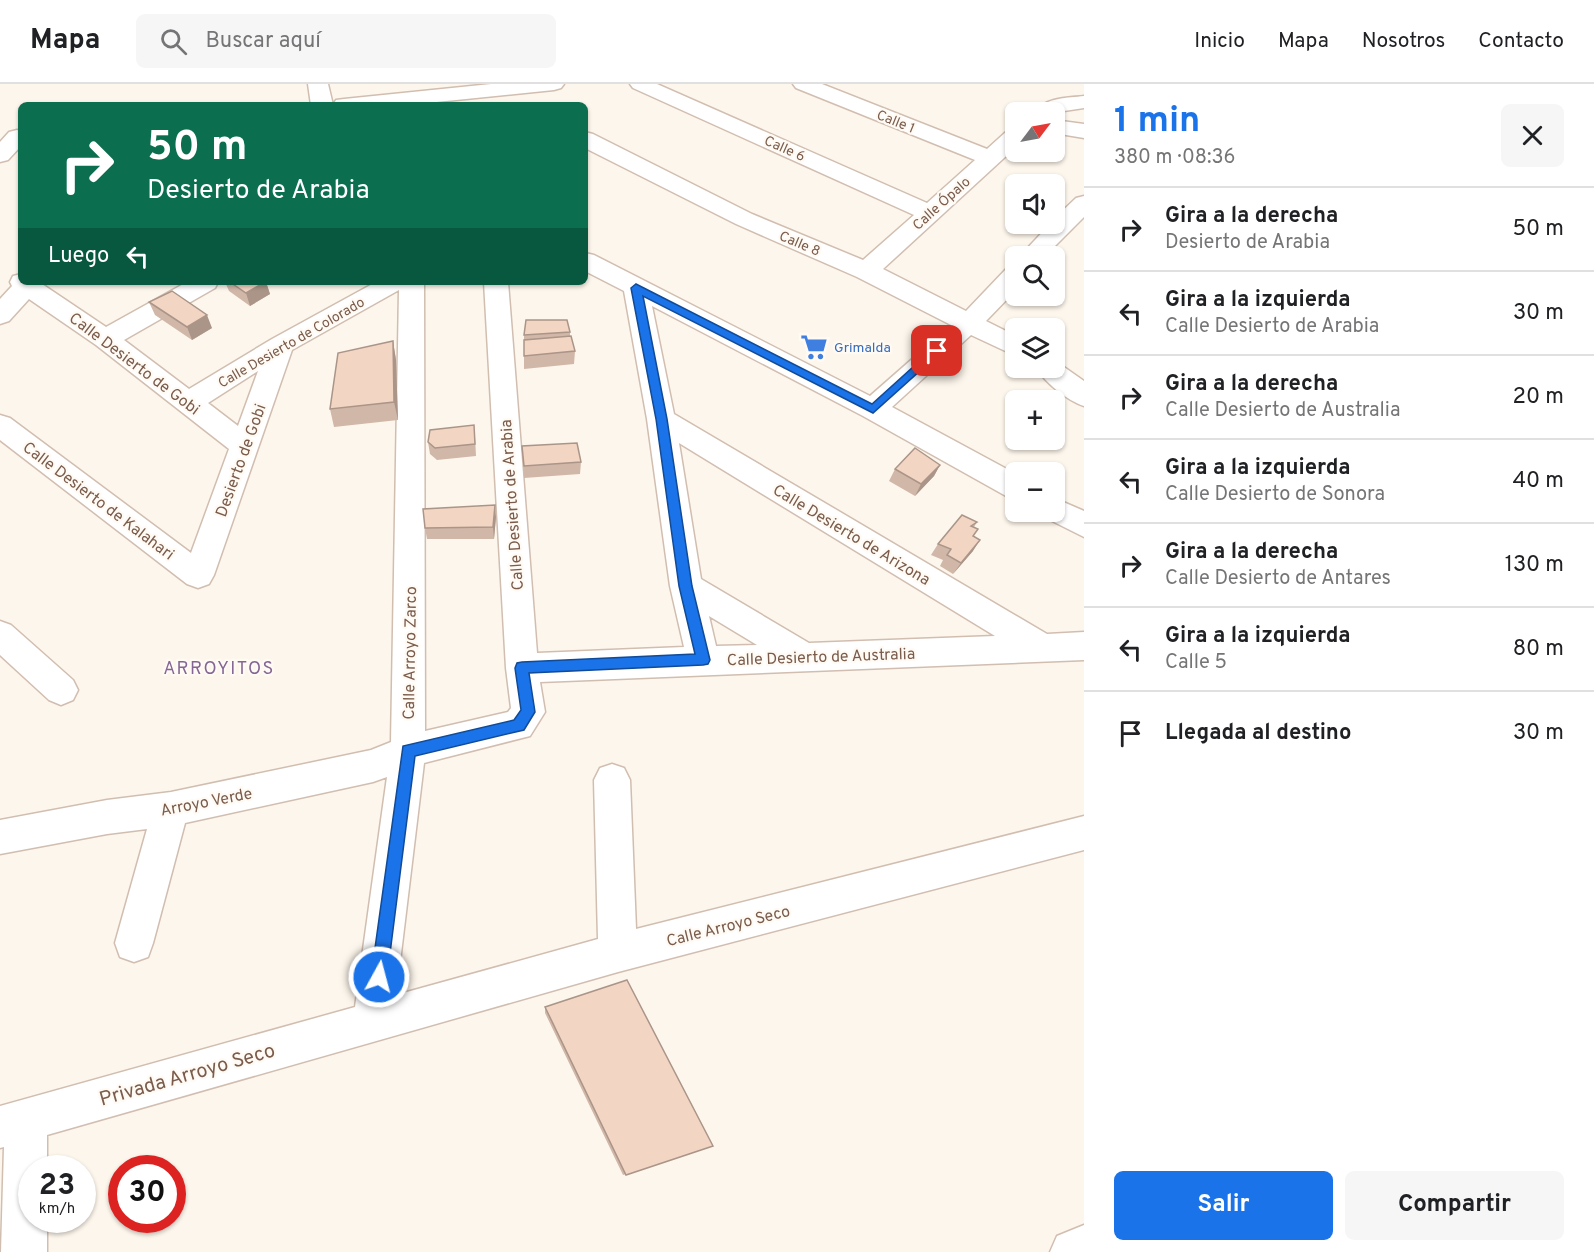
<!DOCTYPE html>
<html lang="es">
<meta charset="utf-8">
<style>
:root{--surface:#fff;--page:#f6f6f6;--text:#202124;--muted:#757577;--line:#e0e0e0;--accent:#1a73e8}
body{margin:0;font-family:Overpass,sans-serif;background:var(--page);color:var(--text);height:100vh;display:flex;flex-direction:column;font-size:22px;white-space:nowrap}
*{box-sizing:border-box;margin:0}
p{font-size:20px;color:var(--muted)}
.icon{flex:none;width:33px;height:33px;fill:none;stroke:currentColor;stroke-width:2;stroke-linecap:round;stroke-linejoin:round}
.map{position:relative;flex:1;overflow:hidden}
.panel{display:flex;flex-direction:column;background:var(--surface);width:510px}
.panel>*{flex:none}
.top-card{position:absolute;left:18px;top:18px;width:570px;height:183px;border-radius:9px;box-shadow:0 2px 4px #0004;background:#0b6e4f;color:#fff;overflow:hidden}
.needle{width:39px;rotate:58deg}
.controls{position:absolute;left:1005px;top:18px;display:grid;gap:12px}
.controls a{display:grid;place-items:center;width:60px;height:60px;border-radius:9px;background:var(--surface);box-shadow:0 2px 4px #0004;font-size:30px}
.speed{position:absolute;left:18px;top:1071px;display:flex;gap:12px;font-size:30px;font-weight:700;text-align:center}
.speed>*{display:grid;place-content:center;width:78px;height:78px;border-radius:50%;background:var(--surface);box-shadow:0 2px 4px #0004;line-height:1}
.speed small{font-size:15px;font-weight:400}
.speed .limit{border:9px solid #d22;background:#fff;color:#111}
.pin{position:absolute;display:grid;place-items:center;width:51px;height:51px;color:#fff;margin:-26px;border-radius:12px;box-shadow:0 3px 9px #0006}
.me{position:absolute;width:66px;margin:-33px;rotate:7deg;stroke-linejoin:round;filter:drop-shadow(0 0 4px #0008)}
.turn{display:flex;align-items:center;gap:21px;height:126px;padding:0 30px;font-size:27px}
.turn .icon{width:78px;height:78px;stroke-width:2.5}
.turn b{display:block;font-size:42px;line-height:51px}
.then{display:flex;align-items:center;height:57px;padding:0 30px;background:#0003;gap:12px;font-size:22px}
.round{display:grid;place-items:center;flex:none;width:63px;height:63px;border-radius:9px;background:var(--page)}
.head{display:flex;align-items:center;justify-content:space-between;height:102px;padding:0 30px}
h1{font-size:36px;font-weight:700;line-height:45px;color:var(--accent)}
.action{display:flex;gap:12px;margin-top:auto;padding:12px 30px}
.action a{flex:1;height:69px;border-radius:9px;background:var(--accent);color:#fff;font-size:24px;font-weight:700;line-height:69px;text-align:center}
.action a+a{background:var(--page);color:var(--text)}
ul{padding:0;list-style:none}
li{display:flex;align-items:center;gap:18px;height:84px;padding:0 30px;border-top:2px solid var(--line)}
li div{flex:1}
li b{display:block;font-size:22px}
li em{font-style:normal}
header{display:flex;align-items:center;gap:36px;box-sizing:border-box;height:84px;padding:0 30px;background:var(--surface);border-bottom:2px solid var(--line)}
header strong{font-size:28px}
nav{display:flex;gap:33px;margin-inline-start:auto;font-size:21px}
.search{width:420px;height:54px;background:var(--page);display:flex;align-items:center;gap:15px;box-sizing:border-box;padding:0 21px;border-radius:9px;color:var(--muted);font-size:22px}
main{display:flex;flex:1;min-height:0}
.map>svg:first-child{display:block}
</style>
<header>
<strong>Mapa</strong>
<div class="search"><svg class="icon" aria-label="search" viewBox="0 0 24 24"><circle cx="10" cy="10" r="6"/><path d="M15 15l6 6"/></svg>Buscar aquí</div>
<nav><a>Inicio</a><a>Mapa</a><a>Nosotros</a><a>Contacto</a></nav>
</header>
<main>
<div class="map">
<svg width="1084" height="1168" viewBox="0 0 1084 1168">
<rect width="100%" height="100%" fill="#fdf6ec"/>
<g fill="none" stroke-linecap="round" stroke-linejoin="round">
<defs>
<path id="minor" d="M308,0H328L333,21H311Z
M491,0H564L561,4L554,6L407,21H333L336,16L344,15Z
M630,0H657L927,119L975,76L796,4L793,0H822L987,65L1008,46L1016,45V63L883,185L966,227L1007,184L1016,182V206L986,237L1016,252V272L971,251L892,323L1016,390V415L1006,412L863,332L652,222L674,330L1047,550L1084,548V576L540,598L545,628L530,652L424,679L396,911L598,855L594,696L600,684L612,680L624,684L630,696L636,845L1084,732V766L618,888L47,1051V1084H32V1136H47V1168H1L4,1063L0,1064V1022L355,923L387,693L373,698L185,739L153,859L148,873L134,878L120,873L115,859L147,745L107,750L0,770V736L107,716L171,708L371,666L391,658L399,206L292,266L214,491L209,500L198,504L187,500L0,356V331L10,334L191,469L229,365L96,261L29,215L9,237L0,240V215L12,202L10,198L13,192L21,190V198H43L42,200L106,243L187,198H218L215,204L124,256L189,305L272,255L376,198H424L425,647L508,628L511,624L506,584L484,198H508L537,569L684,563L670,502L647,335L624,207L585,187V169L594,171L870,312L951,241L857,193L736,140L585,64V48L593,50L752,130L863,176L914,131L633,4ZM258,287L238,342L208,319ZM679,359L995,552L809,559L701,495ZM709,532L757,561L716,562Z
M1084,12V24L1064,27L1054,32V28H1035C1046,13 1068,14 1084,12Z
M1054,36L1084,40V54L1054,49Z
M17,46L21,47V62L8,76L0,78V58L9,48Z
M1084,112V133L1045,172H1020L1050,140H1054V135L1076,114Z
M1054,276L1084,297V322C1068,317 1044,298 1037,284H1054Z
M1054,414L1084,427V453L1044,433L1040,428H1054Z
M0,537L11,541L73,596L78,606L73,616L61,621L49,616L0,571Z
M1084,1141V1168H1050L1057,1152Z"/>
</defs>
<use href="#minor" stroke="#d1beb0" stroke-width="3"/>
<use href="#minor" fill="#fff" fill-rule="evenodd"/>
</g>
<path fill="#d1b7a8" d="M225,198H266L270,210L250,222L229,207Z
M149,218L212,244L192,256L155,231Z
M570,248V252L575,267L574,280L524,285V251Z
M393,257L396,276L398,336L334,343L330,325Z
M475,353L476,372L437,376L430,370L428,358Z
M522,362L581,378L580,390L524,394Z
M940,381L934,392L915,412L889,397L895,385Z
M496,433L494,455H427L425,444Z
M977,438L974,443L978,445L973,452V467L953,490L940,482L943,476L931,471L938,460Z
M545,923L713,1062L623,1091L545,929Z"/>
<path fill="#aa9588" d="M265,198H266L270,210L250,222L246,209Z
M207,231L212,244L192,256L187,243Z
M393,257L396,276L398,336L394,318Z
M940,381L934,392L915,412L921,400Z
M495,421L496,433L494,455L493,443Z
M980,456L973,467L953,490L961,479Z"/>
<path fill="#f3d5c3" stroke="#aa9588" stroke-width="1.5" d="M230,198H265L246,209Z
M172,207L207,231L187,243L149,218Z
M526,236H567L570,248L524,251Z
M571,252L575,267L524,272V256Z
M393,257L394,318L330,325L338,269Z
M474,341L475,360L435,364L428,358L430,346Z
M577,359L581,378L524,382L522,362Z
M915,364L940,381L921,400L895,385Z
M495,421L493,443L425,444L423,425Z
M962,431L977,438L971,442L978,445L973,452L980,456L961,479L947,471L951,465L938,460Z
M627,896L713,1062L626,1091L545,923Z"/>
<path fill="#1a73e8" stroke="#114b97" stroke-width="1.5" d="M636,200L872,320L933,265L937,264L942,267L873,329L643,212L667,335L692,502L710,576L708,580L703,581L529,589L535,628L524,646L415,672L387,893L385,899L379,901L373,899L371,893L403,662L514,636L521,626L515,584L517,579L522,578L695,570L679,502L656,335L631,204Z"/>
<defs>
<symbol id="supermarket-bare" viewBox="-9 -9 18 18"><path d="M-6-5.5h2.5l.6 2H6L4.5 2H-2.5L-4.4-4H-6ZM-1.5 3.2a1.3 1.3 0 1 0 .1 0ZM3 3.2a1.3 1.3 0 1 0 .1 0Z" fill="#3f7fe0" stroke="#fffaf3" stroke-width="2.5" paint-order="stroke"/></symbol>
</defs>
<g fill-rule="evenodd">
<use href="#supermarket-bare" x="795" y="244" width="38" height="38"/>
</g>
<g text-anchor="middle" stroke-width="4.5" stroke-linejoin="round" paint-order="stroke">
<g font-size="14" fill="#7a5c4d" stroke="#fffaf3">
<text transform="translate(896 37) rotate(22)" y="5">Calle 1</text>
<text transform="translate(785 64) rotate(24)" y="5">Calle 6</text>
<text transform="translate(941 119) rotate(-42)" y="5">Calle Ópalo</text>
<text transform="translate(800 159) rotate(23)" y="5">Calle 8</text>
<text transform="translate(291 258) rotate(-30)" y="5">Calle Desierto de Colorado</text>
</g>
<g font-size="14" fill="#366cbe" stroke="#fffaf3" text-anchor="start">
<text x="834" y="268">Grimalda</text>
</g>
<g font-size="16" fill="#7a5c4d" stroke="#fffaf3">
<text transform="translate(135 279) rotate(37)" y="6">Calle Desierto de Gobi</text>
<text transform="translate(240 376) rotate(-70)" y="6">Desierto de Gobi</text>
<text transform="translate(99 416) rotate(37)" y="6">Calle Desierto de Kalahari</text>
<text transform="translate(511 421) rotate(-94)" y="6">Calle Desierto de Arabia</text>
<text transform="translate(852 450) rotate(31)" y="6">Calle Desierto de Arizona</text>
<text transform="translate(409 569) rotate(-89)" y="6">Calle Arroyo Zarco</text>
<text transform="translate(821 572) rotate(-2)" y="6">Calle Desierto de Australia</text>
<text transform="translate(206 717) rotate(-11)" y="6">Arroyo Verde</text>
<text transform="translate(728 841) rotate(-14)" y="6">Calle Arroyo Seco</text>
</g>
<g font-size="18" letter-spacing="1.5" fill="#846695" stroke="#fffaf3">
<text x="219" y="590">ARROYITOS</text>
</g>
<g font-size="20" fill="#7a5c4d" stroke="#fffaf3">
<text transform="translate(187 990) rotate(-16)" y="7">Privada Arroyo Seco</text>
</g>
</g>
</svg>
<div class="controls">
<a><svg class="needle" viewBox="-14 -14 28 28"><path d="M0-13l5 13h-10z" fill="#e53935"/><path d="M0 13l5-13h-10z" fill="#757577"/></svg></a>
<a><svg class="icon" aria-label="sound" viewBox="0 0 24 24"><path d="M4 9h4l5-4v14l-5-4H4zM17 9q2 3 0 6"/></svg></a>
<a><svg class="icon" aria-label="search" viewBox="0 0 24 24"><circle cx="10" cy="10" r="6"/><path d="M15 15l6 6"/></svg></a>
<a><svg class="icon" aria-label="layers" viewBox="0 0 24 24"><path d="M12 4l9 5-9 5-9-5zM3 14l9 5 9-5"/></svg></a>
<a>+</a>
<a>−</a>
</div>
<div class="speed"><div>23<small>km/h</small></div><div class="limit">30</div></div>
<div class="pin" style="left:937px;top:267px;background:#d93025"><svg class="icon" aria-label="arrive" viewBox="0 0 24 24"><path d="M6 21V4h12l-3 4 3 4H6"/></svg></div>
<svg class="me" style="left:379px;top:893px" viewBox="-20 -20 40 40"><circle r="17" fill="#1a73e8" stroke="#fff" stroke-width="3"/><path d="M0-11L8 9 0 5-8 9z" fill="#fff"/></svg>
<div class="top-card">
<div class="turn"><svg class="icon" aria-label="right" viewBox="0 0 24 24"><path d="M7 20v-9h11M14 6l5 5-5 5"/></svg><div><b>50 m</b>Desierto de Arabia</div></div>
<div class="then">Luego<svg class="icon" aria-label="left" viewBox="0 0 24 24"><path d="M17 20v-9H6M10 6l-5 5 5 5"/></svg></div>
</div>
</div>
<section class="panel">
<div class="head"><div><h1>1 min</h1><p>380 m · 08:36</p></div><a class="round"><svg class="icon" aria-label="close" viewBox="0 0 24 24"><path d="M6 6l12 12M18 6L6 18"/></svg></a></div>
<ul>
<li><svg class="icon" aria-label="right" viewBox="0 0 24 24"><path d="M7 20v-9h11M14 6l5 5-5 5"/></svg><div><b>Gira a la derecha</b><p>Desierto de Arabia</p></div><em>50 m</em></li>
<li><svg class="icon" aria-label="left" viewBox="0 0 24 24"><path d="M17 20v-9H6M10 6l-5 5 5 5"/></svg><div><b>Gira a la izquierda</b><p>Calle Desierto de Arabia</p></div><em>30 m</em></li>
<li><svg class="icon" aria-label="right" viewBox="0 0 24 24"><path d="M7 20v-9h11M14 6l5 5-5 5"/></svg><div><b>Gira a la derecha</b><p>Calle Desierto de Australia</p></div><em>20 m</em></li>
<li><svg class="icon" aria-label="left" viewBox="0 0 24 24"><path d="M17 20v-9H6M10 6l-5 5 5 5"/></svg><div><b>Gira a la izquierda</b><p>Calle Desierto de Sonora</p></div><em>40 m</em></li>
<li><svg class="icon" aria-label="right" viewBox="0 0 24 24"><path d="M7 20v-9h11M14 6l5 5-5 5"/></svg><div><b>Gira a la derecha</b><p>Calle Desierto de Antares</p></div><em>130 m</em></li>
<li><svg class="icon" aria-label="left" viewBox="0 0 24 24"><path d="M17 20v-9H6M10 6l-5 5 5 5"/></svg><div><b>Gira a la izquierda</b><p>Calle 5</p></div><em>80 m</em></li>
<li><svg class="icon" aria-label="arrive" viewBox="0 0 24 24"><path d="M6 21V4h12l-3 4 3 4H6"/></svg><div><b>Llegada al destino</b></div><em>30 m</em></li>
</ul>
<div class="action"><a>Salir</a><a>Compartir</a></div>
</section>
</main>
